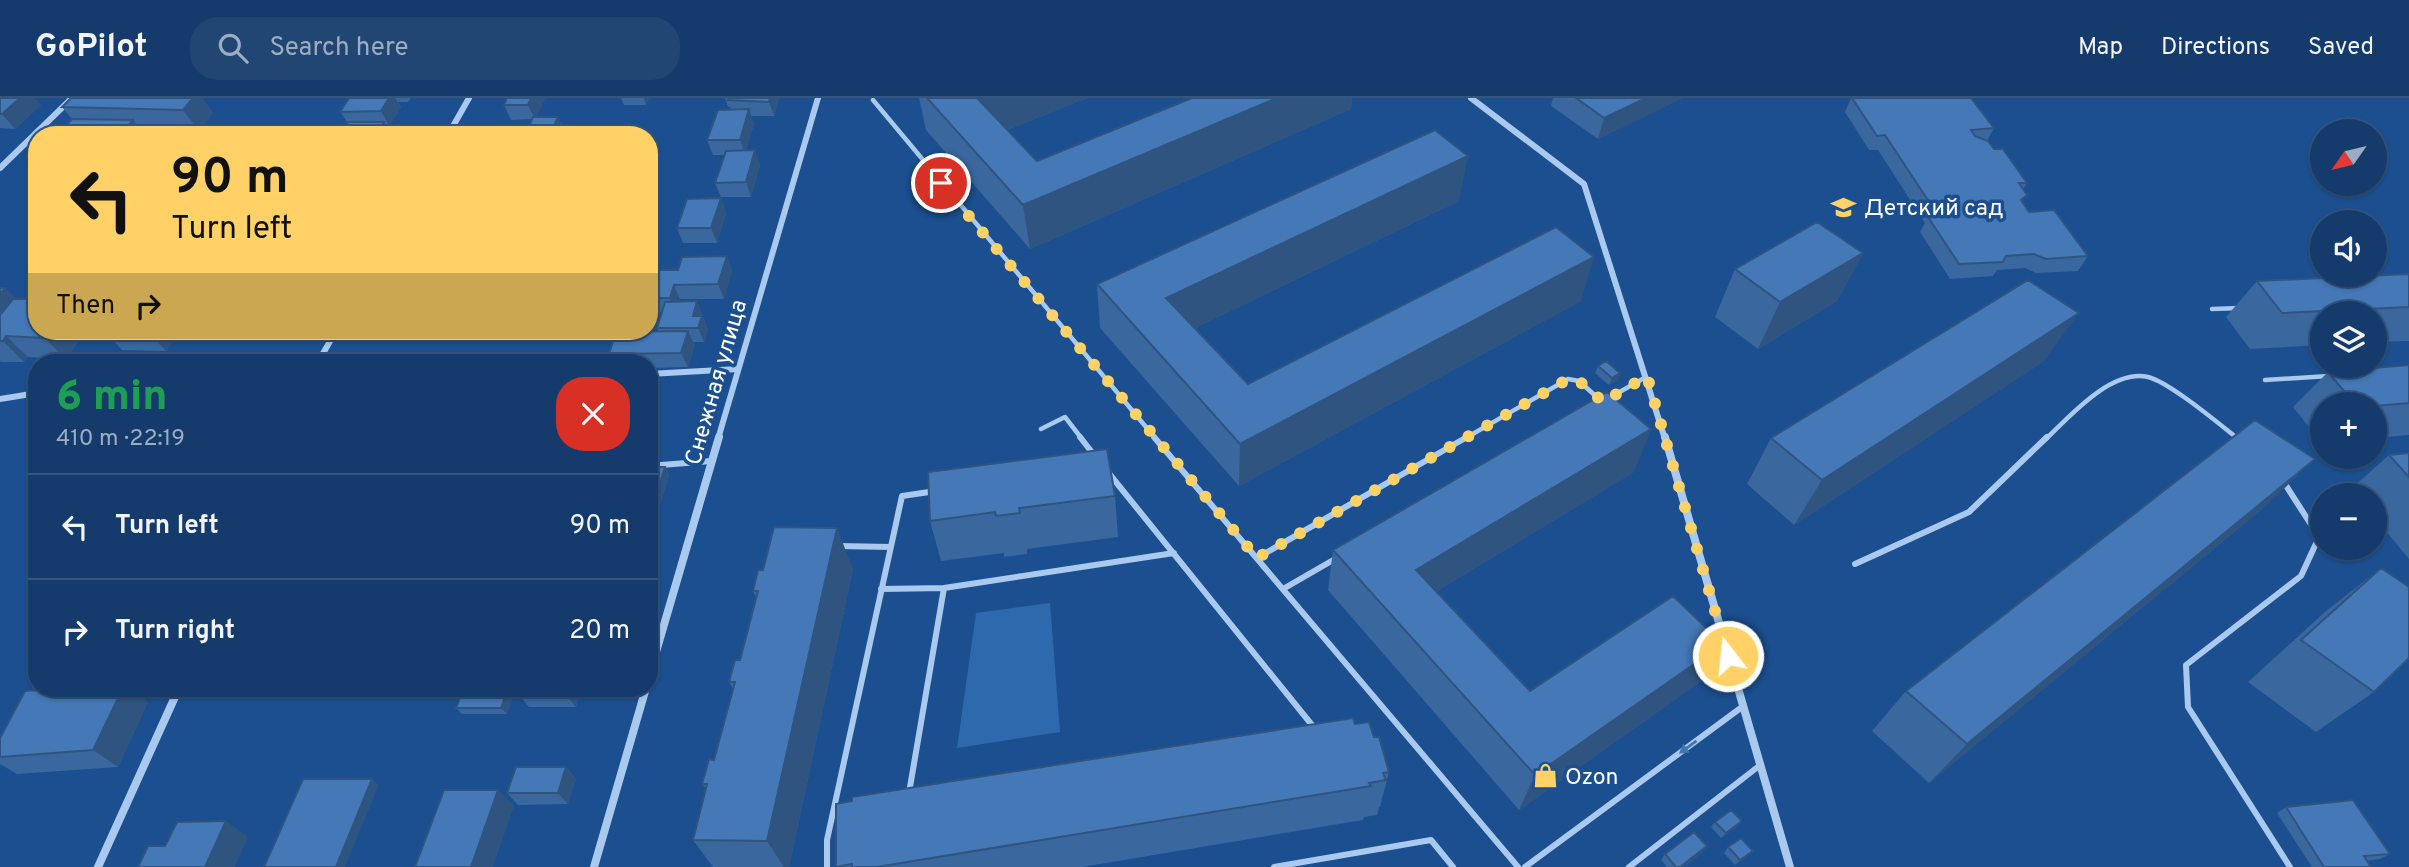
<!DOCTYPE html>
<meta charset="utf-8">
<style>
:root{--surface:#143b6b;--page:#214673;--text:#f1f3f6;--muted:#9dadc1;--line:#33557e}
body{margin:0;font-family:Overpass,sans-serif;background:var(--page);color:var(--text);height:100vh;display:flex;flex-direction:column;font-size:26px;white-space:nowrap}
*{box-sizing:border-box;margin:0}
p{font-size:23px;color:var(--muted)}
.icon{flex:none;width:38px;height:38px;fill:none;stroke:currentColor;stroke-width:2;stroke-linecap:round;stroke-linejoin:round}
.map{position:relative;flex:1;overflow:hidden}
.drawer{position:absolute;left:28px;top:256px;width:630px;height:343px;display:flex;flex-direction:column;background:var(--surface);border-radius:28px;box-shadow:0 2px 5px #0004,0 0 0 2px var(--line)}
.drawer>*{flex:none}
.banner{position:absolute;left:28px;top:28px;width:630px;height:214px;border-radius:28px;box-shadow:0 2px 5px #0004,0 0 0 2px var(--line);background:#ffd166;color:#111;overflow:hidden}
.needle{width:46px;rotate:236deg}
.buttons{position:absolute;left:2310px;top:21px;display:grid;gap:14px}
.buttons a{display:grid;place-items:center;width:77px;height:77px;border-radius:50%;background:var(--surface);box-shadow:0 2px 5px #0004,0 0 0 2px var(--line);font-size:35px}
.pin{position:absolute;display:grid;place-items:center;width:60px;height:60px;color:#fff;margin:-30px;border:4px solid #fff;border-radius:50%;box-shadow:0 2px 7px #0007}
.me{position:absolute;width:77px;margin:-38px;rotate:344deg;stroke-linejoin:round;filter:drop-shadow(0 0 5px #0008)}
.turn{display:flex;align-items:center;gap:24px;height:147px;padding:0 28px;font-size:32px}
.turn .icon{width:91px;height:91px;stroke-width:2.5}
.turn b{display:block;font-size:49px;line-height:60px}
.then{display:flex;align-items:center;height:66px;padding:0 28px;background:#0003;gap:14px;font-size:26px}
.round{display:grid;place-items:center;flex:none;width:74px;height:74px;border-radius:28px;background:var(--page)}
.overview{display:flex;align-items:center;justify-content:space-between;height:119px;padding:0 28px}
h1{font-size:42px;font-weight:800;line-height:52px;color:#1e9e55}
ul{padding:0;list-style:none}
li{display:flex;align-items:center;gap:21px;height:105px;padding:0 28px;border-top:2px solid var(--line)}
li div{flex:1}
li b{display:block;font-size:26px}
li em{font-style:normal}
header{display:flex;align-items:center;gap:42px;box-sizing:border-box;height:98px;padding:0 35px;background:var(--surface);border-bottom:2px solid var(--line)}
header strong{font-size:33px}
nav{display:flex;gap:38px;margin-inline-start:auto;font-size:24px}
.search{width:490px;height:63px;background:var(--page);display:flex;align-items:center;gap:18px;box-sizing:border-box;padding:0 24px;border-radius:28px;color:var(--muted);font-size:26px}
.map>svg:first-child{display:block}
</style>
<header>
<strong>GoPilot</strong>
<div class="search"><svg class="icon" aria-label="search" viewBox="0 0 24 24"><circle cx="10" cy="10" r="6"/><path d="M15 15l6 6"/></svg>Search here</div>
<nav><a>Map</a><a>Directions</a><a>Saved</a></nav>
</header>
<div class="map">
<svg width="2409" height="769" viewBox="0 0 2409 769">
<rect width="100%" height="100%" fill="#1b4f8f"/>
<path fill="#2e69ad" d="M1050,505L1060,634L957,650L976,515Z"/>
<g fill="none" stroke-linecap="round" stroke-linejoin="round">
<path stroke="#a9c9ee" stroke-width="4.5" d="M873,2L1156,341
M2212,211L2241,210
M2265,282L2329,278
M1609,300L1646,279
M1041,331L1065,319L1082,341
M1464,341L1568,281L1579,283L1600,302
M2046,341C2070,318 2111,271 2148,279C2169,284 2218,325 2237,340"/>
<path stroke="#a9c9ee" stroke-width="6" d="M1080,339L1094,357
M1154,339L1518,769
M649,368L711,363
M1107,373L1316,632
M2283,383L2319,439L2301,478L2186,567L2188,609L2290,769
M838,448L891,449
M1257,460L1467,339
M1855,466L1969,414L2047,339
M944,490L1174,455
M881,491L944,490L909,695
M1283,491L1335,461
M827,769V742L902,398L936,393
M1274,769L1431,742L1453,769
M1525,769L1742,609
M1629,769L1759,668"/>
<path stroke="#a9c9ee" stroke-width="6" d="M1471,0L1584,86L1665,341
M448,37L469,0
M0,70L72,0
M318,264L336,233
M649,276L738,271
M0,301L37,295
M718,341L818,0"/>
<path stroke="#a9c9ee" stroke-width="8" d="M1665,339L1790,769
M649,578L719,339
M98,769L179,590
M594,769L646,590"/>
</g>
<path fill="#3a679d" d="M0,0L41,7L15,31L0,30Z
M71,0H202L213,15L199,33L140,32L144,37H68L63,31L72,21L62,9Z
M349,0H411L408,4H398L401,9L389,28H387L348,25L340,14Z
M507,0H545L536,19L562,26L559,32L562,37H514L527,33L532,21L511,22L504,7Z
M621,0H649L646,7H624Z
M725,0H779L774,18H751L754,26L746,52H755L760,67L751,99H721L715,85L724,57H713L707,42L731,11L730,9H728Z
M919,0H1087L1007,32L1037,63L1192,0H1352L1351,11L1030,151L926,32Z
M1553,0H1682L1598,41L1551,8Z
M1851,0H1899L1994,30L1987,43L1994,51L2027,85L2023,91V104L2029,114L2088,158L2078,173L2036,175L2025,170L1997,172L1993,178L1950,181L1920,134L1925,125L1878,52H1869L1845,14Z
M721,100L726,115L717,145H683L677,130Z
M1459,103L1195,230L1248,286L1581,203L1239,388L1100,230L1097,186Z
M1863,155L1837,203L1758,251L1715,219L1735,171Z
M727,158L732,173L724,201H680V203H697L708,232L704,244H693L695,247L688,269L649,270V264H613L609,256L658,233L657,230L662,214H651L649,211V185Z
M2409,176V243L2375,244V215H2322V247L2250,251L2226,219L2257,183Z
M0,190H5L16,201L86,233L65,261L28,259L24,264H1L0,263Z
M379,233H448L443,244H387Z
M180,234L166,253L122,252L109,238Z
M2044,263L1794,427L1747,386L1771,340Z
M2409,267V337L2375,340V306H2322L2321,344L2293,309L2328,274Z
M1598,268L1618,282L1609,287L1595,275Z
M2409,355V461L2375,420V397H2356L2351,391L2389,357Z
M649,369H665L669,377L659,410H649Z
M1634,374L1437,493L1530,593L1700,584L1519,712L1328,492L1333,452Z
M1115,398L1118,439L1027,451V456L1004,459V455L941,463L930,423Z
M2267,407L1929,685L1872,633L1906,593Z
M2381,470L2374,594L2316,634L2248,584L2326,513Z
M853,471L789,769H713L693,742L706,691L702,686L714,662L733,591L729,584L740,562L756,499L753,493Z
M464,590H516L507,616H462L456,610Z
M582,590L576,609H529L519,597Z
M148,604L118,669L17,676L0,666V640Z
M1355,626L1374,639L1389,674L1380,709H1379L1377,717L1364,719L1363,722L1082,769H836Z
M566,669L576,681L568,706L518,707L507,695Z
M2286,709L2390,756L2380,761L2366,763L2371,769H2312L2277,715Z
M1715,724L1737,729L1721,740L1711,729Z
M1728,749L1748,758L1735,767L1724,755Z
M1703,754L1683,769H1667L1661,762L1665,756Z"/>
<path fill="#305480" d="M20,0H35L41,7L15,31L2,16Z
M193,0H202L213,15L199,33L183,12Z
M389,0H395L401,9L389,28L381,13Z
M531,0H545L535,21L528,7Z
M644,0H649L646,7Z
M770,0H779L774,18L769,4Z
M975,0H1087L982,42Z
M1277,0H1352L1351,11L1030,151L1023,107Z
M1646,0H1682L1598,41L1604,20Z
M749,11L754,26L745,56L740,42Z
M558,19L562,26L557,37L552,33Z
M133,22L144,37H120Z
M384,24L392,37H377Z
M755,52L760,67L751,99L746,84Z
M1468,58L1459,103L1168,243L1166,200Z
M721,100L726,115L717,145L711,130Z
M1863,155L1837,203L1758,251L1780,204Z
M727,158L732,173L724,201L718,186Z
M1594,159L1581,203L1239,388L1240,346Z
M674,187L680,201L676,214L670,200Z
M5,190L19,204L0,228V196Z
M697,203L708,232L704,244L693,218Z
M2079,215L2044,263L1794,427L1822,382Z
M51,233H86L65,261L45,240Z
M158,233H178L180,234L166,253L153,239Z
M435,233H448L443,244Z
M688,233L695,247L688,269L681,255Z
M6,238L28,259L24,264L3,243Z
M1620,275L1618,282L1609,287L1612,280Z
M1651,331L1634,374L1407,511L1416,472Z
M2315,361L2267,407L1929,685L1967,646Z
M665,369L669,377L659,410L655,403Z
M837,430L853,471L789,769H784L767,743Z
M1723,546L1700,584L1519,712L1535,677Z
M123,590H129L148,604L118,669L93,652Z
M508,590H516L507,616L501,610Z
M569,590H582L576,609L566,597Z
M566,669L576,681L568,706L558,695Z
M372,681L379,687L345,769H336Z
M498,692L514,708L493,769H471Z
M226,723L248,739L235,769H205Z
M1742,723L1737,729L1721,740L1726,735Z
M1707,748L1703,754L1683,769H1680Z
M1753,753L1748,758L1735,767L1740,762Z"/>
<path fill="#4478b7" stroke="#305480" stroke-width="2" d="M0,0H20L2,16H0Z
M71,0H193L183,12L62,9Z
M349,0H389L381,13L340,14Z
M507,0H531L528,7H504Z
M729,0H770L769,4L728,2Z
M927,0H977L1037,63L1192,0H1277L1023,107Z
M1576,0H1646L1604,20Z
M1852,0H1971L1994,30L1971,32L1975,38L1988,43L1994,51H2003L2027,85H2019L2027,97L2021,102L2029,114L2054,112L2088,158L2046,161L2034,156L2006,158L2003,164L1959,166L1928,119H1939L1885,37L1877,38Z
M749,11L740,42H707L718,12Z
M533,19H558L552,32L527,33Z
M72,21L133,22L120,37H76L81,31H63Z
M348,24H384L377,37H341Z
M599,30L625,32L623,37H596Z
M559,32L557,37H514L515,33Z
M1435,32L1468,58L1166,200L1248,286L1556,129L1594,159L1240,346L1097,186Z
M755,52L746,84L715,85L726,53Z
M721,100L711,130H677L687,101Z
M1817,124L1863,155L1780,204L1735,171Z
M727,158L718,186L674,187L670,200H649V185L654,172H678L682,159Z
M2409,176V209L2282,215L2257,183Z
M2028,182L2079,215L1822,382L1771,340Z
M0,190H5L0,196Z
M13,201H37V233H51L45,240L6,238L3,243H0V217Z
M697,203L693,218H702L698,230H657L665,204Z
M113,233H158L153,239L109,238Z
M688,233L681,255L609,256L616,234Z
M1606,263L1620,275L1612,280L1598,268Z
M2409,267V305L2375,308V306H2355L2328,274Z
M1607,294L1651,331L1416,472L1530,593L1673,498L1723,546L1535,677L1333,452Z
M2255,322L2315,361L1967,646L1906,593Z
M1107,351L1115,398L1019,410L1020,415L996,418L995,414L930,423L928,374Z
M2409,355V379L2389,357Z
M649,369H665L655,403H649Z
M774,429L837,430L767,743L693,742L707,686H702L709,661L714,662L735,584H729L735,562H740L758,493H753L758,472H763Z
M2381,470L2409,489V560L2374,594L2301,542Z
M70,590H123L93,652L0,659V640L25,593Z
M464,590H508L501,610H456Z
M521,590H569L566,597H519Z
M1353,620L1355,626L1369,624L1374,639H1379L1389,674L1383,675L1386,682L1369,685L1371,688L877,769H852V766L836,769V706L852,703V699Z
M516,669H566L558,695H507Z
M303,681H372L336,769H264Z
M444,692H498L471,769H415Z
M2353,702L2390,756L2364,758L2371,769H2324L2286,709Z
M1731,712L1742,723L1726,735L1715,724Z
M226,723L205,769H138L148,748H165L177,724Z
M1694,734L1707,748L1680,769H1676L1665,756Z
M1741,740L1753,753L1740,762L1728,749Z"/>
<defs><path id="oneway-solid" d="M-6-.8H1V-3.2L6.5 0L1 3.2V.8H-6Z" transform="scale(1.75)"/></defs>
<use fill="#4674ac" href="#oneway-solid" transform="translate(1688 649) rotate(144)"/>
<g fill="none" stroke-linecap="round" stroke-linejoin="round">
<path stroke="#ffd166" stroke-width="12" stroke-dasharray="0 21.6" d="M941,85L1257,460L1568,281L1579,283L1603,304L1647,278L1728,558"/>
</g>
<defs>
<symbol id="school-bare" viewBox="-9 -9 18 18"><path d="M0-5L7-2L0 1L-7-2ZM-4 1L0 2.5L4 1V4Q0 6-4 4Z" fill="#ffd166" stroke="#1b4f8f" stroke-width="2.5" paint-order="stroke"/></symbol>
<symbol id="shop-bare" viewBox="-9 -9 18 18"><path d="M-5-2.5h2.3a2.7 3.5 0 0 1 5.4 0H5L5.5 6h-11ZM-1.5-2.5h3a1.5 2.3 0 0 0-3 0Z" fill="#ffd166" stroke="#1b4f8f" stroke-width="2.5" paint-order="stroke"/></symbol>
</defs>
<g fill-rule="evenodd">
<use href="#school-bare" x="1826" y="92" width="35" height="35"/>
<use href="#shop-bare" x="1528" y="660" width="35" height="35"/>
</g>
<g text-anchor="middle" stroke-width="7" stroke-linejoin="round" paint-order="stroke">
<g font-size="23" fill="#fff" stroke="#1b4f8f" text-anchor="start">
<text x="1864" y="117">Детский сад</text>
<text x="1565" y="686">Ozon</text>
</g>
<g font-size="23" fill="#fff" stroke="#1b4f8f">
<text transform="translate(715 284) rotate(-74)" y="8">Снежная улица</text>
</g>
</g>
</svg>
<div class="buttons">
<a><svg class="needle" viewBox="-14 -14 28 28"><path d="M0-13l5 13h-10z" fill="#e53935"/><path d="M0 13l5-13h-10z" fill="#9dadc1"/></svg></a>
<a><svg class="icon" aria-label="sound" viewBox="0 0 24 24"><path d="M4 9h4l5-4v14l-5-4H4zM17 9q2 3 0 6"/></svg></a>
<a><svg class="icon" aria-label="layers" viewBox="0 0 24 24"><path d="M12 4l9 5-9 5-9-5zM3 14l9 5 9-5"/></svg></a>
<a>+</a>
<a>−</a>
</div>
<div class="pin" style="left:941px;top:85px;background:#d93025"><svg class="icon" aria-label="arrive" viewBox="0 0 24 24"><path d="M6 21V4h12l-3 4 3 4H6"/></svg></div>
<svg class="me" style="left:1728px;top:558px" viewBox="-20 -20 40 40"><circle r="17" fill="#ffd166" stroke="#fff" stroke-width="3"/><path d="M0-11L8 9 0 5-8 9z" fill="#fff"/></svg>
<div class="banner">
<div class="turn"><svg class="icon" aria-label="left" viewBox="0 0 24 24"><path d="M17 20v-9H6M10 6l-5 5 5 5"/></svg><div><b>90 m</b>Turn left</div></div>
<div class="then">Then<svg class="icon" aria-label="right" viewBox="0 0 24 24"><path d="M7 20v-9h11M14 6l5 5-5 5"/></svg></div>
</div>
<section class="drawer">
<div class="overview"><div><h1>6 min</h1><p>410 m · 22:19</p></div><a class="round" style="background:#d93025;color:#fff"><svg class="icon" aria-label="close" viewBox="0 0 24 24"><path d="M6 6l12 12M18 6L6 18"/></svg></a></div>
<ul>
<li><svg class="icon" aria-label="left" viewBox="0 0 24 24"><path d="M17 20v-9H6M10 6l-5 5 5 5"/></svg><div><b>Turn left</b></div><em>90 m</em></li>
<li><svg class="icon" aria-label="right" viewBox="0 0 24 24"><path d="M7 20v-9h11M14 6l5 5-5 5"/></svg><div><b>Turn right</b></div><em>20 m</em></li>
</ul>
</section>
</div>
